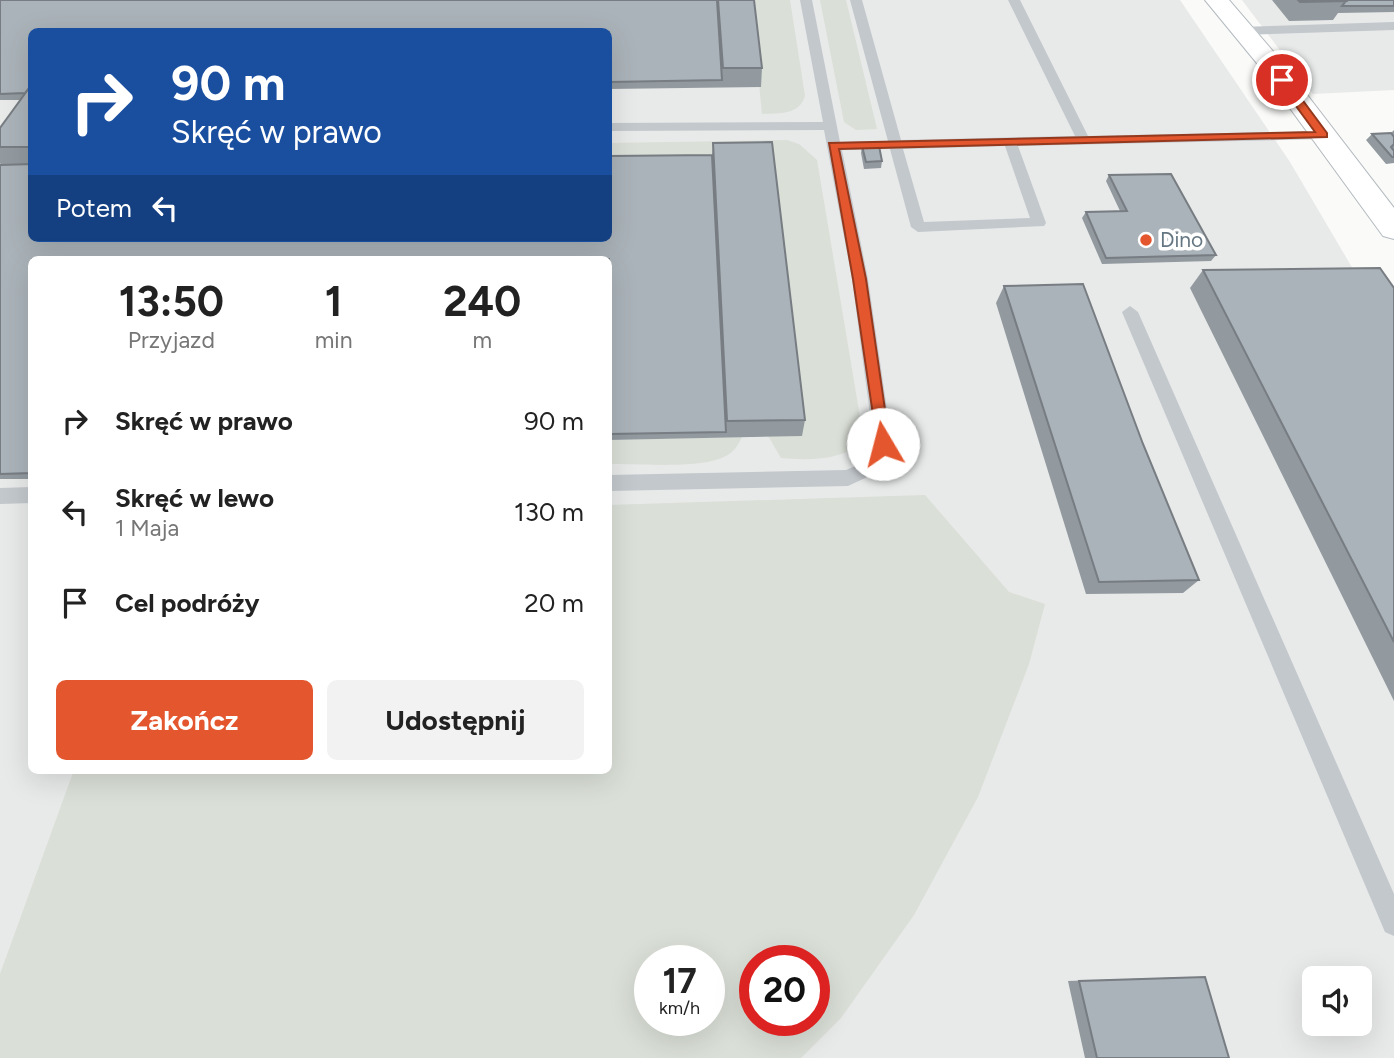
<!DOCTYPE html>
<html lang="pl">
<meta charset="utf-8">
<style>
:root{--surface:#fff;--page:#f2f2f2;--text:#222;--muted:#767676;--accent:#e4572e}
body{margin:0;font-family:Figtree,sans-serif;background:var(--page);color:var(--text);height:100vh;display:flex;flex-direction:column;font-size:26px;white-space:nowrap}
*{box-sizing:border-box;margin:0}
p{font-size:23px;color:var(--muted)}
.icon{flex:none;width:38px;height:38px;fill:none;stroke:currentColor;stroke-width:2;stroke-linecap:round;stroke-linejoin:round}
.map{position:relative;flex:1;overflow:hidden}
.details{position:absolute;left:28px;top:256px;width:584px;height:518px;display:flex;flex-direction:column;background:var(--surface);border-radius:10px;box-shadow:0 7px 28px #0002}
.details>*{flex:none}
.banner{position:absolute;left:28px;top:28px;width:584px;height:214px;border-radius:10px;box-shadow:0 7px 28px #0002;background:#1a4fa0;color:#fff;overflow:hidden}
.buttons{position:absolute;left:1302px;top:966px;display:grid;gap:14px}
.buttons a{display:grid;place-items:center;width:70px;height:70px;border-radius:10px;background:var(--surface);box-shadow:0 7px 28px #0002;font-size:35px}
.speed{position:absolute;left:634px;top:945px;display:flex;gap:14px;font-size:35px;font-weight:700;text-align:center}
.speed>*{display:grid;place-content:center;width:91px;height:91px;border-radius:50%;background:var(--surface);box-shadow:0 7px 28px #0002;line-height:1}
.speed small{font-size:18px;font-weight:400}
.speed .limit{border:10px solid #d22;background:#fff;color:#111}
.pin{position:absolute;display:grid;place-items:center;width:60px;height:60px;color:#fff;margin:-30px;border:4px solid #fff;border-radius:50%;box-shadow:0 2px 7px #0007}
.me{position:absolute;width:77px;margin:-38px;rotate:352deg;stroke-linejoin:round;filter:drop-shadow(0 0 5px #0008)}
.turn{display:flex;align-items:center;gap:24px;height:147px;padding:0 28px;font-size:32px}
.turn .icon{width:91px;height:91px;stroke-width:2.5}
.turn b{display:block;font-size:49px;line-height:60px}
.then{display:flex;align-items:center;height:66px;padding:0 28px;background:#0003;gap:14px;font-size:26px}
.eta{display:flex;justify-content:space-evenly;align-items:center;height:119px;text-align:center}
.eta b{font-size:42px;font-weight:700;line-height:49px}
.primary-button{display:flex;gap:14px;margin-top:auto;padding:14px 28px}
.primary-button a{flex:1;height:80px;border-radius:10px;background:var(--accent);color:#fff;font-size:28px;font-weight:700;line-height:80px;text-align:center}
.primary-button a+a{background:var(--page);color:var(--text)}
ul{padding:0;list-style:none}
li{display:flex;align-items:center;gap:21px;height:91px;padding:0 28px}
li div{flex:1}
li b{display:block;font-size:26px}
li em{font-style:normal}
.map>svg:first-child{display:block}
</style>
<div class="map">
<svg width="1394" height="1058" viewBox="0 0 1394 1058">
<rect width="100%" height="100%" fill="#fafaf8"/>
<path fill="#e8e9e9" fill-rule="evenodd" d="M0,0H1180L1290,162L1363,286L1394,305V1058H0ZM32,32H609V238H32ZM32,259H609V770H32ZM649,961H709V1020H649ZM754,961H814V1020H754ZM1314,978H1360V1024H1314Z
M1242,0H1394V90L1313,94Z"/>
<path fill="#dadfd7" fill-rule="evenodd" d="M751,0H790L805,96C799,115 780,113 762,114Z
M820,0H846L877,129L856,130L844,122Z
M787,140L799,144L817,160L862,429L857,447C832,461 808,460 781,458L609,163V143Z
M742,437C737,448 731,455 719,459C693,468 638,464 609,464V440Z
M925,495L1009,592L1045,604L1029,664L978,797L914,915L841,1018L801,1058H0V974L74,770H609V505ZM649,961H709V1020H649ZM754,961H814V1020H754Z"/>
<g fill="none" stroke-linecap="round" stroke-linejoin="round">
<defs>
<path id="secondary" d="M1205,0H1229L1278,57L1394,208V239L1383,236L1260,67Z"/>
</defs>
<use href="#secondary" stroke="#b3babf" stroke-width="2"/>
<path fill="#c3c8cc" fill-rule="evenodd" d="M800,0H812L840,142L888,141L850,0H862L901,140L1075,136L1008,0H1020L1088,136L1323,131L1330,135L1323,139L1018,146L1046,223L1044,226L918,232L911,227L890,149L842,150L868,279L892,444L878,472L848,486L609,491V475L846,470L865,462L874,444L852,279L824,130L609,131V123L823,122ZM1005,146L1030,218L924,222L903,149Z
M1394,22V30L1240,35L1234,31L1240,27Z
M1130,306L1138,312L1394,894V936L1385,932L1122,312Z
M32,487V503L0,504V488Z"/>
<use href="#secondary" fill="#fff" fill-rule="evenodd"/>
</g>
<path fill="#929a9f" d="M0,0H754L762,68L761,87L609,89V32H32V238L712,155L713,143L805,420L802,436L609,440V259H32V479H0V165H1L0,163V128L20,100H0Z
M1272,0H1394V12L1338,13L1333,20L1289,21Z
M1394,130V163L1386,164L1366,140L1372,134L1391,133Z
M862,146L882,161L881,168L864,169L861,153Z
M1109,175L1216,255L1211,261L1102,264L1082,218L1086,212L1120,211L1106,181Z
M1203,270L1394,288V701L1190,288Z
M1004,286L1143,444L1199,580L1183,593L1086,594L996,303Z
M1190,977H1205L1229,1058H1085L1068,981Z"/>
<path fill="#aab3b9" stroke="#777d82" stroke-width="2" d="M0,0H717L722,80L609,82V32H32V84L25,93L0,94Z
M718,0H754L762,68H723Z
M1298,0H1345L1346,1L1300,2Z
M1345,0H1394V6H1342L1346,1Z
M32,84V147H0V128Z
M1391,133L1394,137V144L1391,147L1394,151V157H1392L1372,134Z
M772,142L805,420L727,421L713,143Z
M862,146H879L882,161L866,162Z
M712,155L726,432L609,434V259H32V473L0,474V165L32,164V238H609V156Z
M1171,174L1216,255L1106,258L1086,212L1127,211L1109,175Z
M1380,268L1394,288V642L1203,270Z
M1083,284L1143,444L1199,580L1099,582L1004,286Z
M1205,977L1229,1058H1097L1079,981Z"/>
<path fill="#e4572e" stroke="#94391e" stroke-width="2" d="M1282,77L1286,78L1327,133V137L839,149L866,279L890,444L888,449H878L853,279L829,143L1315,132L1277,80Z"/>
<circle fill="#e4572e" stroke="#fff" stroke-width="2.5" cx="1146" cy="240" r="7"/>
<g text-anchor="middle" stroke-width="7" stroke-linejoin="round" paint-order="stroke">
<g font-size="21" fill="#657683" stroke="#fff" text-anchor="start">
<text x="1160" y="247">Dino</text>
</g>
</g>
</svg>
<div class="buttons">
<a><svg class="icon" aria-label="sound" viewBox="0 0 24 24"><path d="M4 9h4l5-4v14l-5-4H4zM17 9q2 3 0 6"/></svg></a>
</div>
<div class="speed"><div>17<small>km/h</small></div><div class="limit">20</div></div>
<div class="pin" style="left:1282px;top:80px;background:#d93025"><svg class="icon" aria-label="arrive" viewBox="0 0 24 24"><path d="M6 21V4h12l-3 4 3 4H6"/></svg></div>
<svg class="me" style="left:883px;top:444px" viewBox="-20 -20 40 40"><circle r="19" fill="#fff"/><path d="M0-13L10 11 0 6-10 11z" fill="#e4572e"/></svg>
<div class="banner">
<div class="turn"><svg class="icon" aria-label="right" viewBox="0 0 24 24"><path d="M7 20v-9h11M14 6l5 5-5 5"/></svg><div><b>90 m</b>Skręć w prawo</div></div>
<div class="then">Potem<svg class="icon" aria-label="left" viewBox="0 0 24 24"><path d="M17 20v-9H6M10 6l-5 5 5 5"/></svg></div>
</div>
<section class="details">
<div class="eta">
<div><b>13:50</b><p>Przyjazd</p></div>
<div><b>1</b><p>min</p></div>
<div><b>240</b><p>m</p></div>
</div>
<ul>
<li><svg class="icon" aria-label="right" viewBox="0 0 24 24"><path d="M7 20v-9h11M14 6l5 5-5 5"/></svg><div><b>Skręć w prawo</b></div><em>90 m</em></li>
<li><svg class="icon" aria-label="left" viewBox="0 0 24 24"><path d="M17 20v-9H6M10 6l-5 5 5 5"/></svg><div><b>Skręć w lewo</b><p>1 Maja</p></div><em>130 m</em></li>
<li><svg class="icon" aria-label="arrive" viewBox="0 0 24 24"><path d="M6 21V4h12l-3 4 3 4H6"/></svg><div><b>Cel podróży</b></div><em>20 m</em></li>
</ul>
<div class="primary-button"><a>Zakończ</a><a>Udostępnij</a></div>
</section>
</div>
